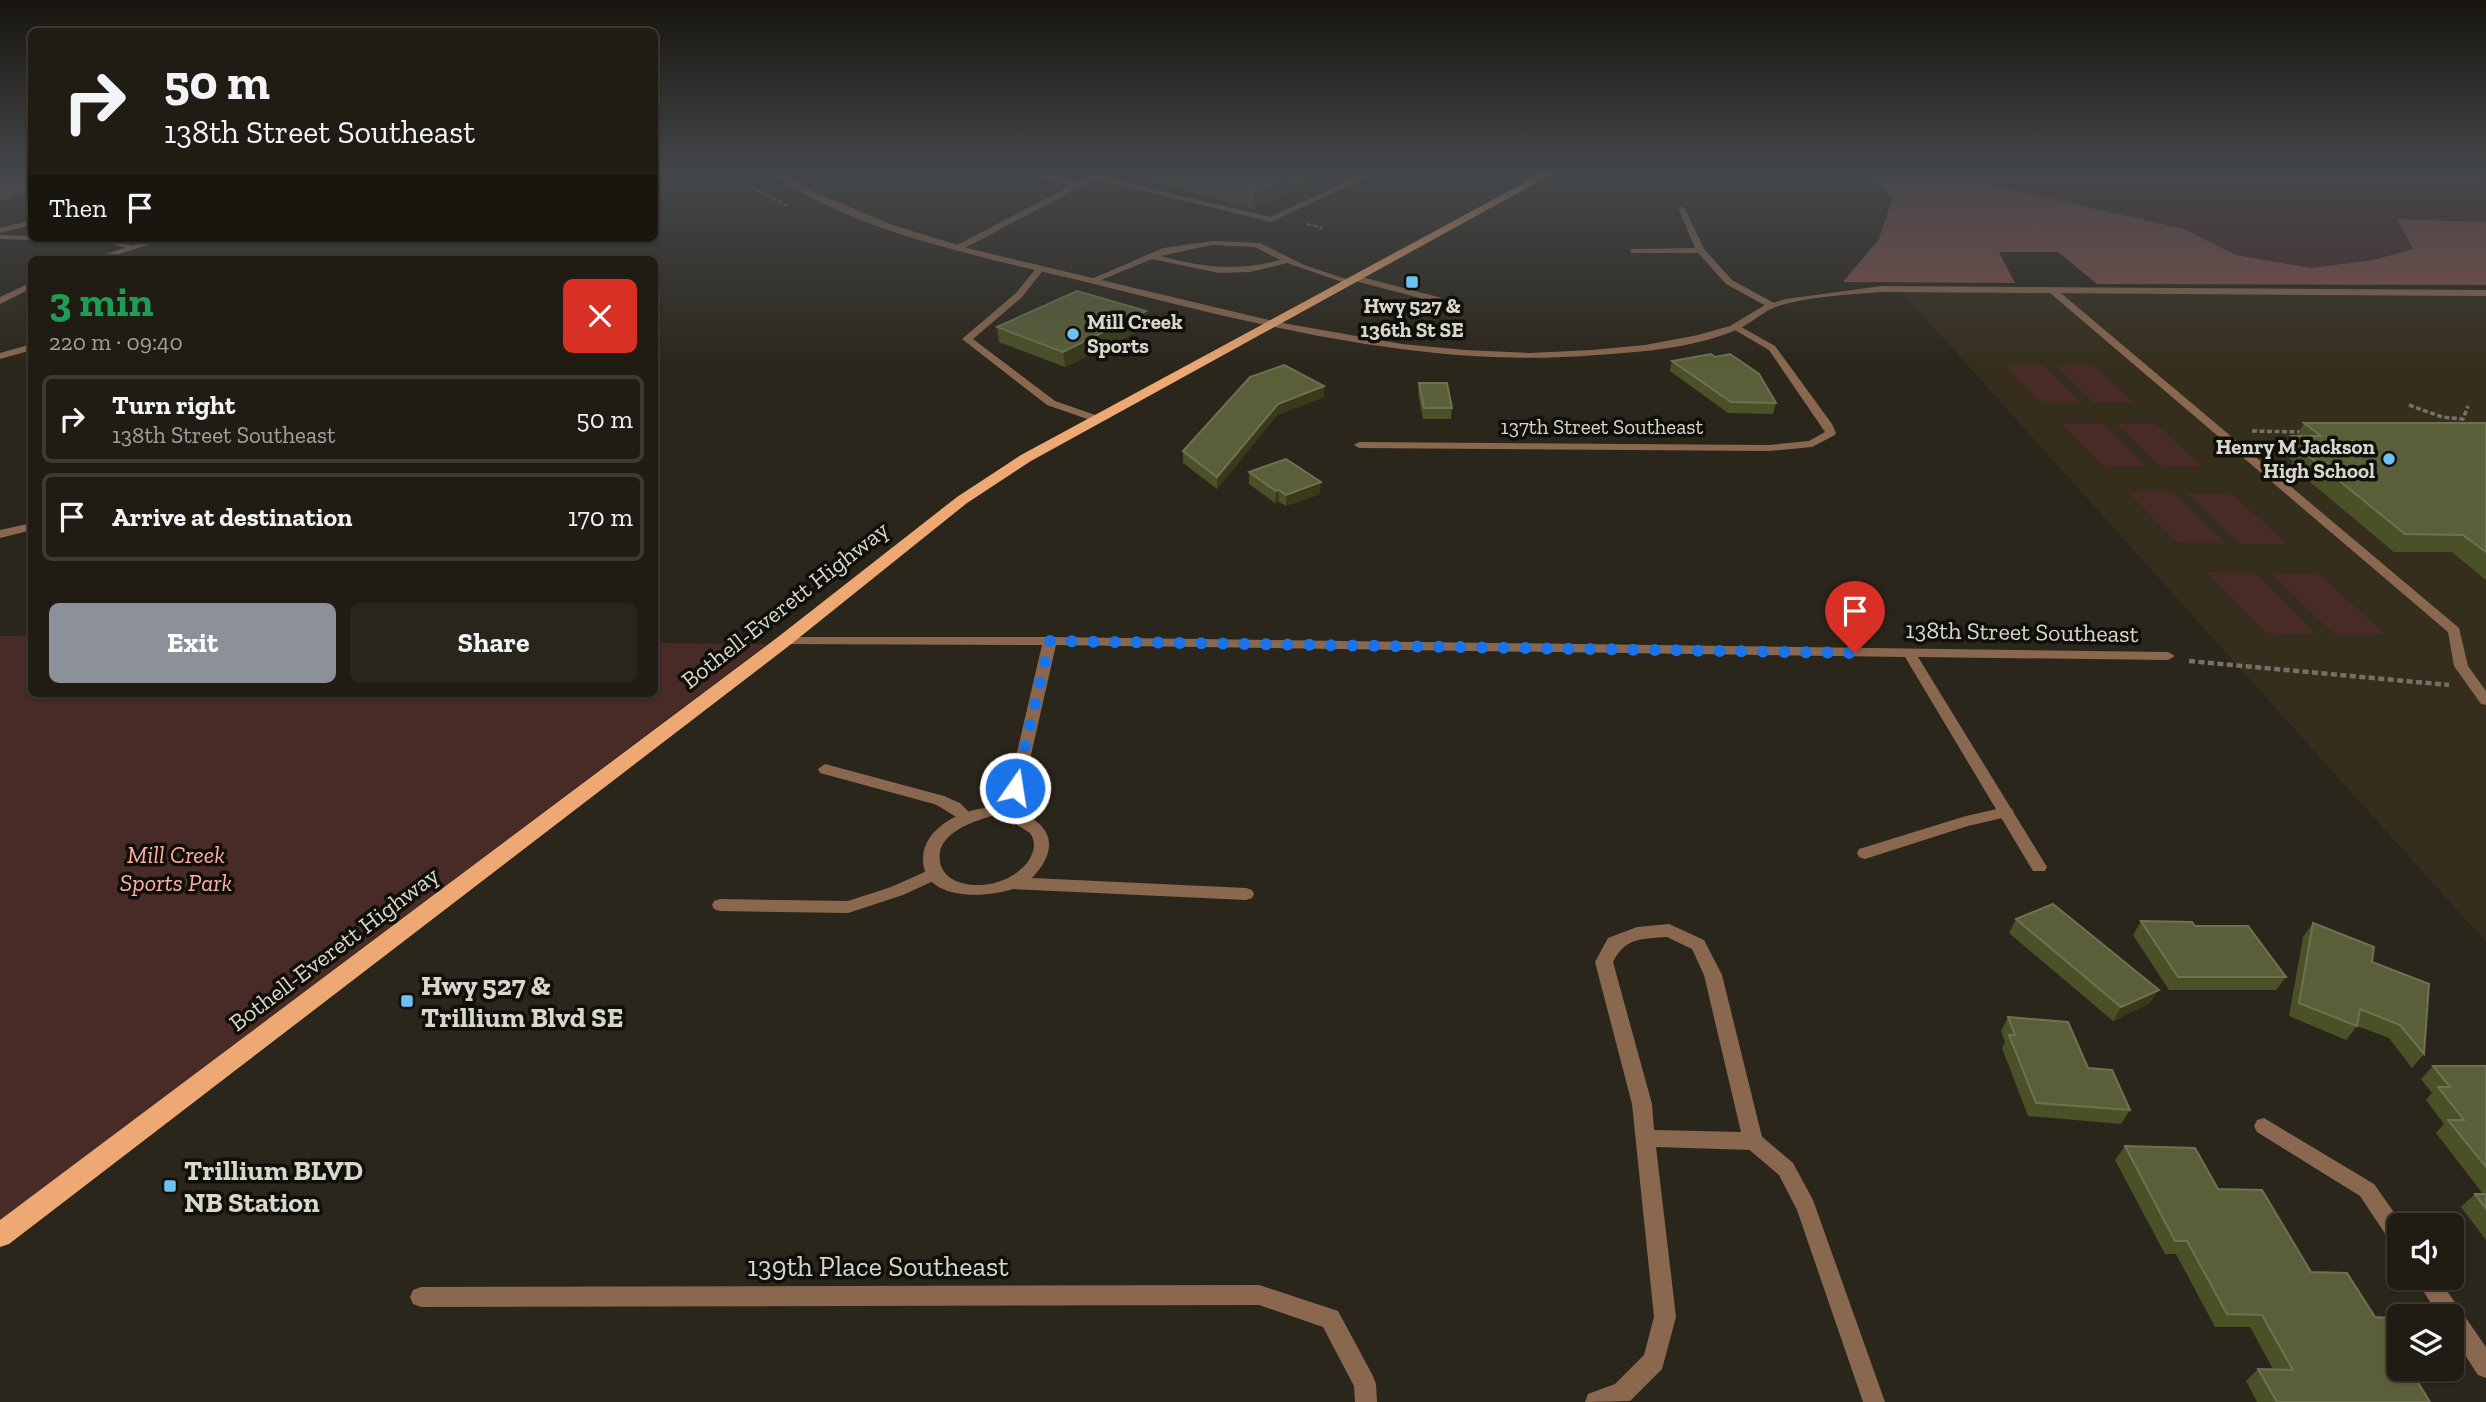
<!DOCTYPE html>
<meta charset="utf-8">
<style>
:root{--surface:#201c14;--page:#28251d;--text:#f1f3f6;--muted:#a2a1a0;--line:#3d3a34;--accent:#8c9099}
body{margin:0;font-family:"Zilla Slab",serif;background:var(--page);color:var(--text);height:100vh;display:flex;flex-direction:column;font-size:26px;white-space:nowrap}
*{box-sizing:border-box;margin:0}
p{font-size:23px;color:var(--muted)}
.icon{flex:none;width:38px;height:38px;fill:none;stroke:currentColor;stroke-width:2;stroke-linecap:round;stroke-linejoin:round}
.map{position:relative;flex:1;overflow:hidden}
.sheet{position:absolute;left:28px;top:256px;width:630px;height:441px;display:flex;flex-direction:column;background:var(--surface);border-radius:10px;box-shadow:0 2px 5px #0004,0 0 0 2px var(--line)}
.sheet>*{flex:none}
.hud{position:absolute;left:28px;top:28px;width:630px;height:214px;border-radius:10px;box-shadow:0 2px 5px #0004,0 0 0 2px var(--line);background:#201c14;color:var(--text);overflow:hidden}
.tools{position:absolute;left:2387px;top:1213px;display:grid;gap:14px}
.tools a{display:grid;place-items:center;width:77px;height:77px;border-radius:10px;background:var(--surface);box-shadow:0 2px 5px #0004,0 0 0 2px var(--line);font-size:35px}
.pin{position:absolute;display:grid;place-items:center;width:60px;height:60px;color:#fff;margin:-72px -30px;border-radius:50% 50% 50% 0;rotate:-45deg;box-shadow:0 0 7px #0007}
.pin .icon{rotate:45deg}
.me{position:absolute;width:77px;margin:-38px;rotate:13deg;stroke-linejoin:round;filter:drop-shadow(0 0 5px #0008)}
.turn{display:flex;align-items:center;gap:24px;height:147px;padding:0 21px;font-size:32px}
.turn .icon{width:91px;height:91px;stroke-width:2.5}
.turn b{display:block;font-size:49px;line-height:60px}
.then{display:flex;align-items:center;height:66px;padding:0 21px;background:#0003;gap:14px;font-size:26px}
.round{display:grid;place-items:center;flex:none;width:74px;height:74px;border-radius:10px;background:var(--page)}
.summary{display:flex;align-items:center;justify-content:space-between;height:119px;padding:0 21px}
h1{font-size:42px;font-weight:700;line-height:52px;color:#1e9e55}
.button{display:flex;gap:14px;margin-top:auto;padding:14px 21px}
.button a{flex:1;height:80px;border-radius:10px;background:var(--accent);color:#fff;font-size:28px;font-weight:700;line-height:80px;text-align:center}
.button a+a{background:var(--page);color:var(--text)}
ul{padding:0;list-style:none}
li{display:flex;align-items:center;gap:21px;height:88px;margin:0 14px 10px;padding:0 7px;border:4px solid var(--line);border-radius:10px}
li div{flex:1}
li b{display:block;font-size:26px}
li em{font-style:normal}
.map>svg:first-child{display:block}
</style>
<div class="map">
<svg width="2486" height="1402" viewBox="0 0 2486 1402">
<rect width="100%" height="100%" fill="#2b261b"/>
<path fill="#352e1d" d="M1900,290L2486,293V942L2440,891Z"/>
<path fill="#482a27" d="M1958,172H2486V222L2398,219L2413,249L2373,260L2311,268L2236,255L2184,229L1978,182Z
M2005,365H2043L2081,403L2042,402Z
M2055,365H2093L2134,403H2094Z
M2062,424H2103L2147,467H2105Z
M2116,424H2156L2203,467H2161Z
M2128,492H2172L2225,543H2178Z
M2187,493H2231L2287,544H2240Z
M2207,572L2255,573L2317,634L2266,633Z
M2271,573H2318L2385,634H2334Z
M0,636H31L32,693H654L655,643L767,644L0,1221Z"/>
<path fill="#81504a" d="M0,172H31V191L0,201Z
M1863,172H1958L1978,182L2184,229L2236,255L2311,268L2373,260L2413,249L2397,219L2486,222V285L2097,284L2058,252H1999L2015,283L1843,282L1879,239L1893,197Z"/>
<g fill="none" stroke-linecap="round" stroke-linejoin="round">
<path stroke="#757168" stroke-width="2.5" stroke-dasharray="4.5 2" stroke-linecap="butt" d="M736,172L753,188L788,206
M1411,172L1456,183L1472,176L1494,181
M0,193L32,182
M1307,224L1323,228"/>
<path stroke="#757168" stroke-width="3.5" stroke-dasharray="5 2.5" stroke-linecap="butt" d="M2409,405L2442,417L2463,419L2468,406
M2252,431L2303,432"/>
<path stroke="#757168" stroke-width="4.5" stroke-dasharray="6 3.5" stroke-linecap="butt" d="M2189,661L2449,685"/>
<path fill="#8a684f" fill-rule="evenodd" d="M1022,172H1035L1076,183L1094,175L1270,217L1367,172H1377L1271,222L1095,179L963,249H957V245L1070,186Z
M32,220V225L0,233V228Z
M0,235L32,236V238H36L32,240L0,239Z
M49,238H108L134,247L130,249L99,240H53Z
M1212,241L1260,243L1304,265L1355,282L1348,284L1287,263L1250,272L1219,273L1152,259L1094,283L1087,281L1163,248ZM1212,245L1255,247L1280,260C1238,272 1201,267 1160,256Z
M1038,266L1045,268L1022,297L973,339L1055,401L1101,417V421H1093L1047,405L962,339L1016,293Z
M1358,276L1442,298L1443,300L1439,303L1355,281V277Z
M2050,289H2056L2459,628L2468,666L2486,691V705L2481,704L2454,666L2448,632L2050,293Z
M32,344V350L0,359V353Z
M32,523V530L0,538V530Z
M825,764L944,796L960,803L974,817L971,821C961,823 946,809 934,804L820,773L818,769Z
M2006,807L2011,808L2014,812L2011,816L1968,826L1865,859L1859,857L1857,853L1859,849L1966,816Z
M936,867L942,869L944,873L942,877L903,895L848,913L720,911L714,909L712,905L714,901L720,899L848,901L891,887Z
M1753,1132L1760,1135L1793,1163L1813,1200L1885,1402H1863L1797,1210L1779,1175L1746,1147L1743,1141L1746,1135Z"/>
<path fill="#8a684f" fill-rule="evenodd" d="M1678,207H1684L1704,249L1732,280L1774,303V307H1768L1726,284L1698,253H1631V249H1634L1695,248Z
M1736,324L1775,346L1832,424L1836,433L1835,435L1812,447L1769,451L1359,448L1354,445L1359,442L1769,445L1809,441L1825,432L1769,350L1733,329L1731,327Z
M784,637H1050L2168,652L2175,656L2168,660L1918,657L2047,867L2045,871H2033L1905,657L1056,645L1018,812C1055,825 1058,851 1032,878L1246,888L1252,890L1254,894L1252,898L1246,900L1013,889C986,898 922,902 923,858C924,823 975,803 1004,808L1042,645L779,644L777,641L779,638ZM992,816L1011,821L1030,833C1037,843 1034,853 1027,863C1011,883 975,892 952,879C946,875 941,869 940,862C935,834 971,822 992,816Z
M1669,924L1704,940L1722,975L1763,1141L1760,1147L1753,1150L1656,1147L1676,1317L1662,1369L1630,1401L1585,1402L1588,1394L1615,1384L1644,1355L1654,1317L1632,1104L1595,962L1608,938L1637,927ZM1667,937L1692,949L1704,975L1741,1132L1654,1130L1652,1104L1613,962C1626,937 1641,939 1667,937Z
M2264,1118L2374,1184L2403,1225H2399V1247L2392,1244L2360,1196L2257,1132L2254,1126L2257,1120Z
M2415,1278H2438L2486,1347V1378L2478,1375L2452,1335V1316H2439Z
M1259,1285L1338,1311L1373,1376L1376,1384L1377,1402H1355L1354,1386L1323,1327L1259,1305L421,1307L413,1304L410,1297L413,1290L421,1287Z"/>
<path fill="#8a684f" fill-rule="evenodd" d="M769,172H778L812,191L890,224L971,249L1277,322L1402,344L1465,350L1529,353L1592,350L1645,345L1698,335L1730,326L1765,305L1786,299L1881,286L2486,290V296L1881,292C1847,295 1811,296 1778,306C1763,311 1752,323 1738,329C1695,348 1643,352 1596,355C1420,370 1248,322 1078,280C981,257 851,231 769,172Z
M156,238H169L103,259H90Z
M32,282V288L0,304V297Z"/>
<path fill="#eea873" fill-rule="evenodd" d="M1544,172H1556L1031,461L967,503L790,645L9,1244L0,1247V1220L778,637L957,497L1021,455Z"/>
</g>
<path fill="#4b5127" d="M1113,172H1333L1254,209Z
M997,327H1147L1065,367L999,342Z
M1672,361L1776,403L1773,414L1728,413L1670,371Z
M1419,383L1452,408L1451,419H1423L1418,394Z
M1324,386V397L1277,415L1217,489L1183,463V451Z
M2304,423H2486V580L2452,552H2394L2291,466L2293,461L2283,453L2292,436H2297Z
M1249,472L1320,494L1286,506L1279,502L1275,503L1249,484Z
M2016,919L2150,1003L2113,1021L2009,933Z
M2141,921L2195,926L2286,977L2276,990H2169L2133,935Z
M2313,923L2372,962L2424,1054L2412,1068L2389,1038L2357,1026L2346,1040L2289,1016L2303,937Z
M2008,1017L2088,1068L2130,1110L2121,1124L2028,1116L2002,1048L2005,1042L2001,1031Z
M2433,1066H2486V1240L2461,1207L2475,1194H2483L2436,1133L2444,1124L2426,1100L2432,1093L2421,1079Z
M2125,1146L2218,1189L2311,1272L2375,1317L2399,1333V1368L2430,1402H2257L2246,1381L2258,1369H2273L2250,1327H2215L2176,1254H2165L2115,1160Z"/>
<path fill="#383a1a" d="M1297,172H1333L1254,209V192Z
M1146,311L1147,327L1065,367L1063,352Z
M1324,386V397L1277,415L1217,489V477L1278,404Z
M1321,482L1320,494L1286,506V495Z
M1279,490V502L1275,503L1276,491Z
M2159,990L2150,1003L2113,1021L2121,1007Z"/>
<path fill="#5a5f39" stroke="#6e7250" stroke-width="2" d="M1177,172H1297L1254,192Z
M1077,291L1146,311L1063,352L997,327Z
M1711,354L1715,357L1730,354L1759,374L1776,403L1731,402L1672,361Z
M1284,365L1324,386L1278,404L1217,477L1183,451L1250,377Z
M1419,383H1447L1452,408H1424Z
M2304,423H2486V552L2463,535L2405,534L2300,449H2309L2292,436H2321Z
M1286,459L1321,482L1286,495L1279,490L1276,491L1249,472Z
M2053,904L2159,990L2121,1007L2016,919Z
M2141,921L2192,922L2195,926H2248L2286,977H2178Z
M2313,923L2374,947L2372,962L2429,984L2424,1054L2400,1025L2360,1009L2357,1026L2299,1003Z
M2008,1017L2068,1022L2088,1068L2112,1070L2130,1110L2036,1103L2009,1035H2015Z
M2433,1066H2486V1167L2448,1120H2464L2438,1087H2450Z
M2125,1146L2195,1148L2218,1189L2262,1190L2311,1272L2347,1273L2375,1317L2390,1318L2399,1333V1346H2394L2399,1354V1368H2409L2430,1402H2277L2258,1369L2293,1370L2262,1315L2227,1314L2187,1241H2175Z
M2475,1194H2486V1209Z"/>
<linearGradient id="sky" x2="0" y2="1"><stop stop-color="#18150f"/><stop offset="0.47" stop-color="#44474a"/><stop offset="1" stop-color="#44474a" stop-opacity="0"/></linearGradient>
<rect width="2486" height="369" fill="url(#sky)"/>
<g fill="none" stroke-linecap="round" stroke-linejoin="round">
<path stroke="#1a73e8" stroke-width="12" stroke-dasharray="0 21.6" d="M1015,788L1050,641L1855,653"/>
</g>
<g fill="#6ec2f3" stroke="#110f0a" stroke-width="2.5">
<rect x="1405" y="275" width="14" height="14" rx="3.5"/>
<circle cx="1073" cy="334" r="7"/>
<circle cx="2389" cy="459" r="7"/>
<rect x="400" y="994" width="14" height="14" rx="3.5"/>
<rect x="163" y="1179" width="14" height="14" rx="3.5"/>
</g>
<g text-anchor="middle" stroke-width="7" stroke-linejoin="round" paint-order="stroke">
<g font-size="21" font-weight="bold" fill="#d9d6cf" stroke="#110f0a">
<text x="1412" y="313">Hwy 527 &amp;<tspan x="1412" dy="24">136th St SE</tspan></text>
<text x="1087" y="329" text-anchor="start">Mill Creek<tspan x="1087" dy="24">Sports</tspan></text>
<text x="2375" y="454" text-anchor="end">Henry M Jackson<tspan x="2375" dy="24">High School</tspan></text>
</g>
<g font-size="21" fill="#d9d6cf" stroke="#110f0a">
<text x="1602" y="434">137th Street Southeast</text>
</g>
<g font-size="24" fill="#d9d6cf" stroke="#110f0a">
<text transform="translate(785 605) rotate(-38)" y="8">Bothell-Everett Highway</text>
<text transform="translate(2022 632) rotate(1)" y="8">138th Street Southeast</text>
<text transform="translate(334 949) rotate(-37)" y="8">Bothell-Everett Highway</text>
</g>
<g font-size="24" font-style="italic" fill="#ffaea3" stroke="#110f0a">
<text x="176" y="863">Mill Creek<tspan x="176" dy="28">Sports Park</tspan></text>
</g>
<g font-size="28" font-weight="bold" fill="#d9d6cf" stroke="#110f0a" text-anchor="start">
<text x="421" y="995">Hwy 527 &amp;<tspan x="421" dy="32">Trillium Blvd SE</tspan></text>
<text x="184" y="1180">Trillium BLVD<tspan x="184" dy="32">NB Station</tspan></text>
</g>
<g font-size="28" fill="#d9d6cf" stroke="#110f0a">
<text x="878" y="1276">139th Place Southeast</text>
</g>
</g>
</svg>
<div class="tools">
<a><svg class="icon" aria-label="sound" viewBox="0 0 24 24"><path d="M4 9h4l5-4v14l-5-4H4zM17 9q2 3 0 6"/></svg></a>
<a><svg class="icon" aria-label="layers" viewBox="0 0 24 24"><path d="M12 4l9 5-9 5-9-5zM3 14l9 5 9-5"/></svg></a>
</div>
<div class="pin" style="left:1855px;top:653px;background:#d93025"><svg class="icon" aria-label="arrive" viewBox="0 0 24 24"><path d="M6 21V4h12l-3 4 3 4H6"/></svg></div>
<svg class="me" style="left:1015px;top:788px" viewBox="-20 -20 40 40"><circle r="17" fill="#1a73e8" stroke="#fff" stroke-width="3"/><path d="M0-11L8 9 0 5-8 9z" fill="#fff"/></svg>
<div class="hud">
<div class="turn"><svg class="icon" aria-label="right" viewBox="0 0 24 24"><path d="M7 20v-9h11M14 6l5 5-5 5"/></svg><div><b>50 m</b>138th Street Southeast</div></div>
<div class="then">Then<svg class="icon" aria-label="arrive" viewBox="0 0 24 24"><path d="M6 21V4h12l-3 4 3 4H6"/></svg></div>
</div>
<section class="sheet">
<div class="summary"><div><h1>3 min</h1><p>220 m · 09:40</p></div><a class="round" style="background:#d93025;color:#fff"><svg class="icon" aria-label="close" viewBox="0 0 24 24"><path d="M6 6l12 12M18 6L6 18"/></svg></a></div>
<ul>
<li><svg class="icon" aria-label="right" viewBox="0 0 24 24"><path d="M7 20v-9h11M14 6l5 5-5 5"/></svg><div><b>Turn right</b><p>138th Street Southeast</p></div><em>50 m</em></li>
<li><svg class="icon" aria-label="arrive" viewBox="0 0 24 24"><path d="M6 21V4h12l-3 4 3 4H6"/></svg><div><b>Arrive at destination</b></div><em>170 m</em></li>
</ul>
<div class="button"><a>Exit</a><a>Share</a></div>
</section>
</div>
